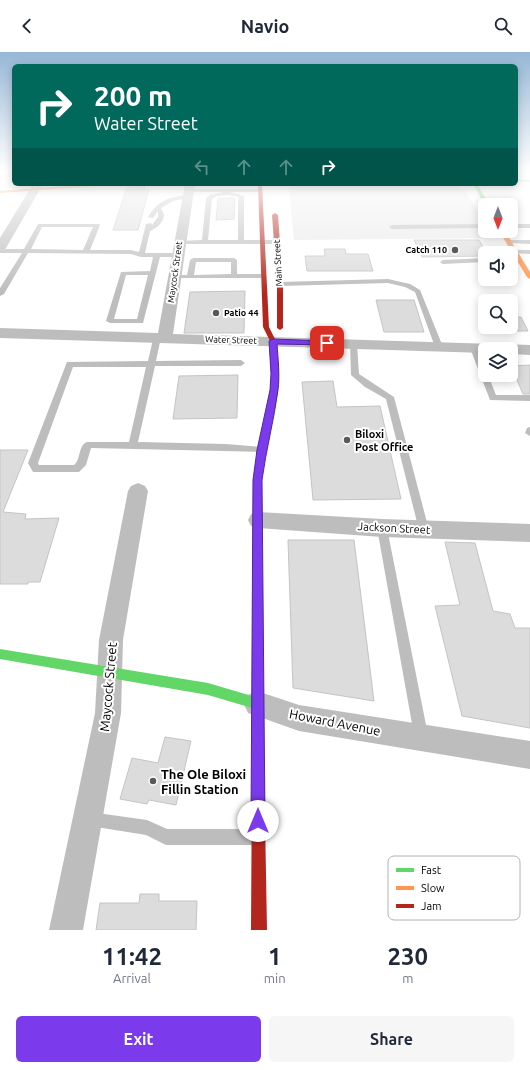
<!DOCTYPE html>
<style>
:root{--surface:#fff;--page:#f6f6f7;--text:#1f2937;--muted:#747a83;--accent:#7c3aed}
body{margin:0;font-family:Ubuntu,sans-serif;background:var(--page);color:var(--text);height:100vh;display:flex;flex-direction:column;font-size:15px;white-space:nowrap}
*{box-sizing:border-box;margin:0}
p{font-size:13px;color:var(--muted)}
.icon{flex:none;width:22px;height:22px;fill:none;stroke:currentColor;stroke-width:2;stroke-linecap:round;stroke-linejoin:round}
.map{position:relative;height:878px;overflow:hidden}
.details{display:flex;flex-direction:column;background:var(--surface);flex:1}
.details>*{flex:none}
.guide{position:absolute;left:12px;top:12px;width:506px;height:122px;border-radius:6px;box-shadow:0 2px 10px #0003;background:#00695c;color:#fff;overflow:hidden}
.needle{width:26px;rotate:180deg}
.controls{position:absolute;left:478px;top:146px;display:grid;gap:8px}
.controls a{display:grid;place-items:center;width:40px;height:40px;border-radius:6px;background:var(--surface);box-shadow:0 2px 10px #0003;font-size:20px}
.pin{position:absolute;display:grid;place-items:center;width:34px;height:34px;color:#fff;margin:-17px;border-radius:8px;box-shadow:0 2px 6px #0006}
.me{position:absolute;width:44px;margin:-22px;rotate:0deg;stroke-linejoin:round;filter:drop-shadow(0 0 3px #0008)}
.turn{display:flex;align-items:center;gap:14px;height:84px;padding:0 16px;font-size:18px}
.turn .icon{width:52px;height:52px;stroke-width:2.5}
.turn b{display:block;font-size:28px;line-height:34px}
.lanes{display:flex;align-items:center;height:38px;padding:0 16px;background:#0003;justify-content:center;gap:20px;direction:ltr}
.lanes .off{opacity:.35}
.eta{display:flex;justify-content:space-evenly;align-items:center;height:68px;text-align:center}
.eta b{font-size:24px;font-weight:700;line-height:28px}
.action{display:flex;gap:8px;margin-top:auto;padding:8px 16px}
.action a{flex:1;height:46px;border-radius:6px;background:var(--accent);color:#fff;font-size:16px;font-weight:700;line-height:46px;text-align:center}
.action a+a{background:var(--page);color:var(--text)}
header{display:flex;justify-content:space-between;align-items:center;height:52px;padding:0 16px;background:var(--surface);font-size:18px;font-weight:700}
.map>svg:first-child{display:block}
</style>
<header><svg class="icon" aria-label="back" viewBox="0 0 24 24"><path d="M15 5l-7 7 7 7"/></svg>Navio<svg class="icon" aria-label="search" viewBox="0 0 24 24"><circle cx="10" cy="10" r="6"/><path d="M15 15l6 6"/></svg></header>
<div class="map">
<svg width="530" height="878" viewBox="0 0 530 878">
<rect width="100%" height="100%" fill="#fff"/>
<path fill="#e9e9e9" d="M298,132L454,133L465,138L485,172V179H489L493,186L294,188L289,136Z"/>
<path fill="#dcdcdc" stroke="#c4c4c4" d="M128,132H146L144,137H149L138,178H113Z
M218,146H235L234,167L216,168Z
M414,188H479L487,201H485V204L422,205Z
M324,197H345L346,202H368L373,219H307L305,204H325Z
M245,239L244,281H184L190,240Z
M376,248H414L424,280H384Z
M511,265H521L528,279H493L492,275H511Z
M530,313V342H523L511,314Z
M238,323L237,366L173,367L179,324Z
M333,329L337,355L380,354L401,447L313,448L302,330Z
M0,398H28L3,460L26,462L25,467L59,466L40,530H28V532H0Z
M288,488H354L374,649L293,636Z
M445,490L475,491L493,559L510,562L515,576H530V676L462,664L435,554L460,553Z
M165,685L191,689L176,753L149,748L147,752L120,747L132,706L158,711Z
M140,842H159V849H197L196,878H96L100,851H139Z"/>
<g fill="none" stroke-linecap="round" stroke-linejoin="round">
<path stroke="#b8b8b8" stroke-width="1.5" stroke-dasharray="0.5 1" stroke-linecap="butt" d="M0,125L14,123"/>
<path fill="#bdbdbd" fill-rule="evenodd" d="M188,137H262L263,138L260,140H229L244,144V188H277L280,190L277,192H177V190L179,189L202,188L206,146L210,143L223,140H186L185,139ZM229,143L238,145V188H208L212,147L217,144Z
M187,143L189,144V146L173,149L161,156L164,162C164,170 157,176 150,179L145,201H177L180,203L177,205H160L143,271H110L106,269L121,220L150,219L153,205H141L131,202L28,201L4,242L0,244V236L22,201H0V197H24L38,172H99L100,173L90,198H131L139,200L146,172L151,171L152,173L158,165V159L153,166L148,165C158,149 168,145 187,143ZM42,175H93L83,198L31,197ZM126,223H148L137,267H114Z
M485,172V176L392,177L389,175L392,173Z
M511,172H530V176H511Z
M509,188H530V192L507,191V189Z
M515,198H530V202L513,201V199Z
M193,206H234L237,208V222H263L266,224L263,226H172L171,225L174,223H187L190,208ZM196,210H231V222L194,223Z
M485,206V210L443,212L440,210L443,208Z
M388,227L410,232L420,238L443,295L442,297H439L435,295L415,240L405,235L388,231L280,234L277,232L280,230Z
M154,283H160L161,285L156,309L241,308L245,311L241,314H155L138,390L226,392L261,395L264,396L266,398L264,400L91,396L86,413L79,420H33L28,411L67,310L148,309ZM73,315H146L129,390H87C78,393 81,408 74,413H39L38,411Z
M350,290H356L357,292L359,322L394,345L429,478L428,481L424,482L420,481L419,478L386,347L365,335L351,323Z
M471,294H474C482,297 485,315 485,323H488L496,343H530V349L490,348L470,296Z
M530,375V384L525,381L527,376Z
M382,472L386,473L387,476L428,683L426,688L421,690L416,688L414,683L377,476L378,473Z
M90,760L147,768L167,777H255L260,780L263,785L260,790L255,793H166L146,783L90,774L85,772L83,767L85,762Z"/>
<path fill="#bdbdbd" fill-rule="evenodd" d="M33,132H43L6,196L4,199L0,200V186Z
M185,132H195L173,282L530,293V303L511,302V297H485V301L0,286V276L158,281Z
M138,431L145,434L148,439L123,588L121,661L83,878H49L95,661L99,588L128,439L131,434Z
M258,460L382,467L530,472V490L382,485L258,476L251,474L248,468L251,462Z
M257,639L299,653L530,689V717L299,679L248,661L244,652L248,643Z"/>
<path fill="#63d668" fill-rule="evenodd" d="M516,127L530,128V130L516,129Z
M473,132H477L490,153L485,154Z
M273,287L276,289L279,320L278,339L261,428L264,711L262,715L258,717L254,715L252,711V656L208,643L0,607V597L208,631L252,644L253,428L270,339L271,320L270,289Z"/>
<path fill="#ff974d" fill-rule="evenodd" d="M91,132H113L111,133L0,141V139Z
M499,179H505L530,220V227L527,225Z"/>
<path fill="#b3261e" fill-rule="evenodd" d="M258,132H262L269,275L276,289L273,291L270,289L263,275Z
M275,161L278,163L283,232V276L280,278L277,276V232L272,163Z
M258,705L262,707L264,711L267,878H251L252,711L254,707Z"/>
</g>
<linearGradient id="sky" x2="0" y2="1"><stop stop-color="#96b7d6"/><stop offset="0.49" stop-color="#fff"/><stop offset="1" stop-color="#fff" stop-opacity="0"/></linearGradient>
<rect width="530" height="242" fill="url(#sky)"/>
<path fill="#7c3aed" stroke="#51269a" d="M273,287L327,289L331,291L327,293L277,292C278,307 280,323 278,338C274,368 266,398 262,428L265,769L263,774L258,776L253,774L251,769L253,428L257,398L270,338L271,322L269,289Z"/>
<g fill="#595959" stroke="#fff" stroke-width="1.5">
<circle cx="455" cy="198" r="4"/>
<circle cx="216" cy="261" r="4"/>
<circle cx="347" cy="388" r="4"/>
<circle cx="153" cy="729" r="4"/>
</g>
<g text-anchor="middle" stroke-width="4" stroke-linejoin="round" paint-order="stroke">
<g font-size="9" font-weight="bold" fill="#000" stroke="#fff" text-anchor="end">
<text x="447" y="201">Catch 110</text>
<text x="224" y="264" text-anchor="start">Patio 44</text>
</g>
<g font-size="9" fill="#000" stroke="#fff">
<text transform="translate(278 211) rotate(-93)" y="3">Main Street</text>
<text transform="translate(175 220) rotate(-82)" y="3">Maycock Street</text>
<text transform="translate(231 288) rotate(2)" y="3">Water Street</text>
</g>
<g font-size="11" font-weight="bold" fill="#000" stroke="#fff" text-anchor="start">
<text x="355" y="386">Biloxi<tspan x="355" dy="13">Post Office</tspan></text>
</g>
<g font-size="11" fill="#000" stroke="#fff">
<text transform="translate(394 476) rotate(3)" y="4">Jackson Street</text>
</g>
<g font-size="13" fill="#000" stroke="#fff">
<text transform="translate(108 635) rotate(-85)" y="5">Maycock Street</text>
<text transform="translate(335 670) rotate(11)" y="5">Howard Avenue</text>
</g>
<g font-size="13" font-weight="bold" fill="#000" stroke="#fff" text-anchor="start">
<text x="161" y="727">The Ole Biloxi<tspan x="161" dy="15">Fillin Station</tspan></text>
</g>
</g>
<rect x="388" y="804" width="132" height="64" rx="6" fill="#fff" stroke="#b2b2b2" stroke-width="1"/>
<rect x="396" y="816" width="18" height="4" fill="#63d668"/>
<rect x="396" y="834" width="18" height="4" fill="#ff974d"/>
<rect x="396" y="852" width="18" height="4" fill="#b3261e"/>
<g font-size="11" fill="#000">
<text x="421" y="822">Fast</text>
<text x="421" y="840">Slow</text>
<text x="421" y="858">Jam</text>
</g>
</svg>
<div class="controls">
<a><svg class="needle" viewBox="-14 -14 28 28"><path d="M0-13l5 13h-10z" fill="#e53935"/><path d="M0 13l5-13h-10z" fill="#747a83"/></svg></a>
<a><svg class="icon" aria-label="sound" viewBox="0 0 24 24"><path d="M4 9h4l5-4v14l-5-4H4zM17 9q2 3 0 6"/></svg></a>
<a><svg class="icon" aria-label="search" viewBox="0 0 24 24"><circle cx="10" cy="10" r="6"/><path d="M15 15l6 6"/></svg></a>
<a><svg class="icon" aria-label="layers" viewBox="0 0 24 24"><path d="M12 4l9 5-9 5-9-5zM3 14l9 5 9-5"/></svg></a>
</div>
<div class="pin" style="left:327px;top:291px;background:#d93025"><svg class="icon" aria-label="arrive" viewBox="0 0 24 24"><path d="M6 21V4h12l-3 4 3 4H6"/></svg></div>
<svg class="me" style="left:258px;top:769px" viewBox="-20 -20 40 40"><circle r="19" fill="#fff"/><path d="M0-13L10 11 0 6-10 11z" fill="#7c3aed"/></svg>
<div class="guide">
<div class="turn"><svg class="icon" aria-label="right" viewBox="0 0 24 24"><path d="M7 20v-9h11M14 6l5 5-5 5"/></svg><div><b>200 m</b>Water Street</div></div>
<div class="lanes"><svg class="icon off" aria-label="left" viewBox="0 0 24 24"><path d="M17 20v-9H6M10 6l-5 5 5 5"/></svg><svg class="icon off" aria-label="ahead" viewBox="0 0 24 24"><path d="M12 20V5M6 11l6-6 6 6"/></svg><svg class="icon off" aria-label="ahead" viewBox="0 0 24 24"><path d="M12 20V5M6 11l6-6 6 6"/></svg><svg class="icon" aria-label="right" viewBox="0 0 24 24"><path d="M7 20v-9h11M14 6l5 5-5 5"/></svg></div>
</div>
</div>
<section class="details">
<div class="eta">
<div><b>11:42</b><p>Arrival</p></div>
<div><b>1</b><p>min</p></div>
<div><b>230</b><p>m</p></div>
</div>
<div class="action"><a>Exit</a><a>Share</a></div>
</section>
